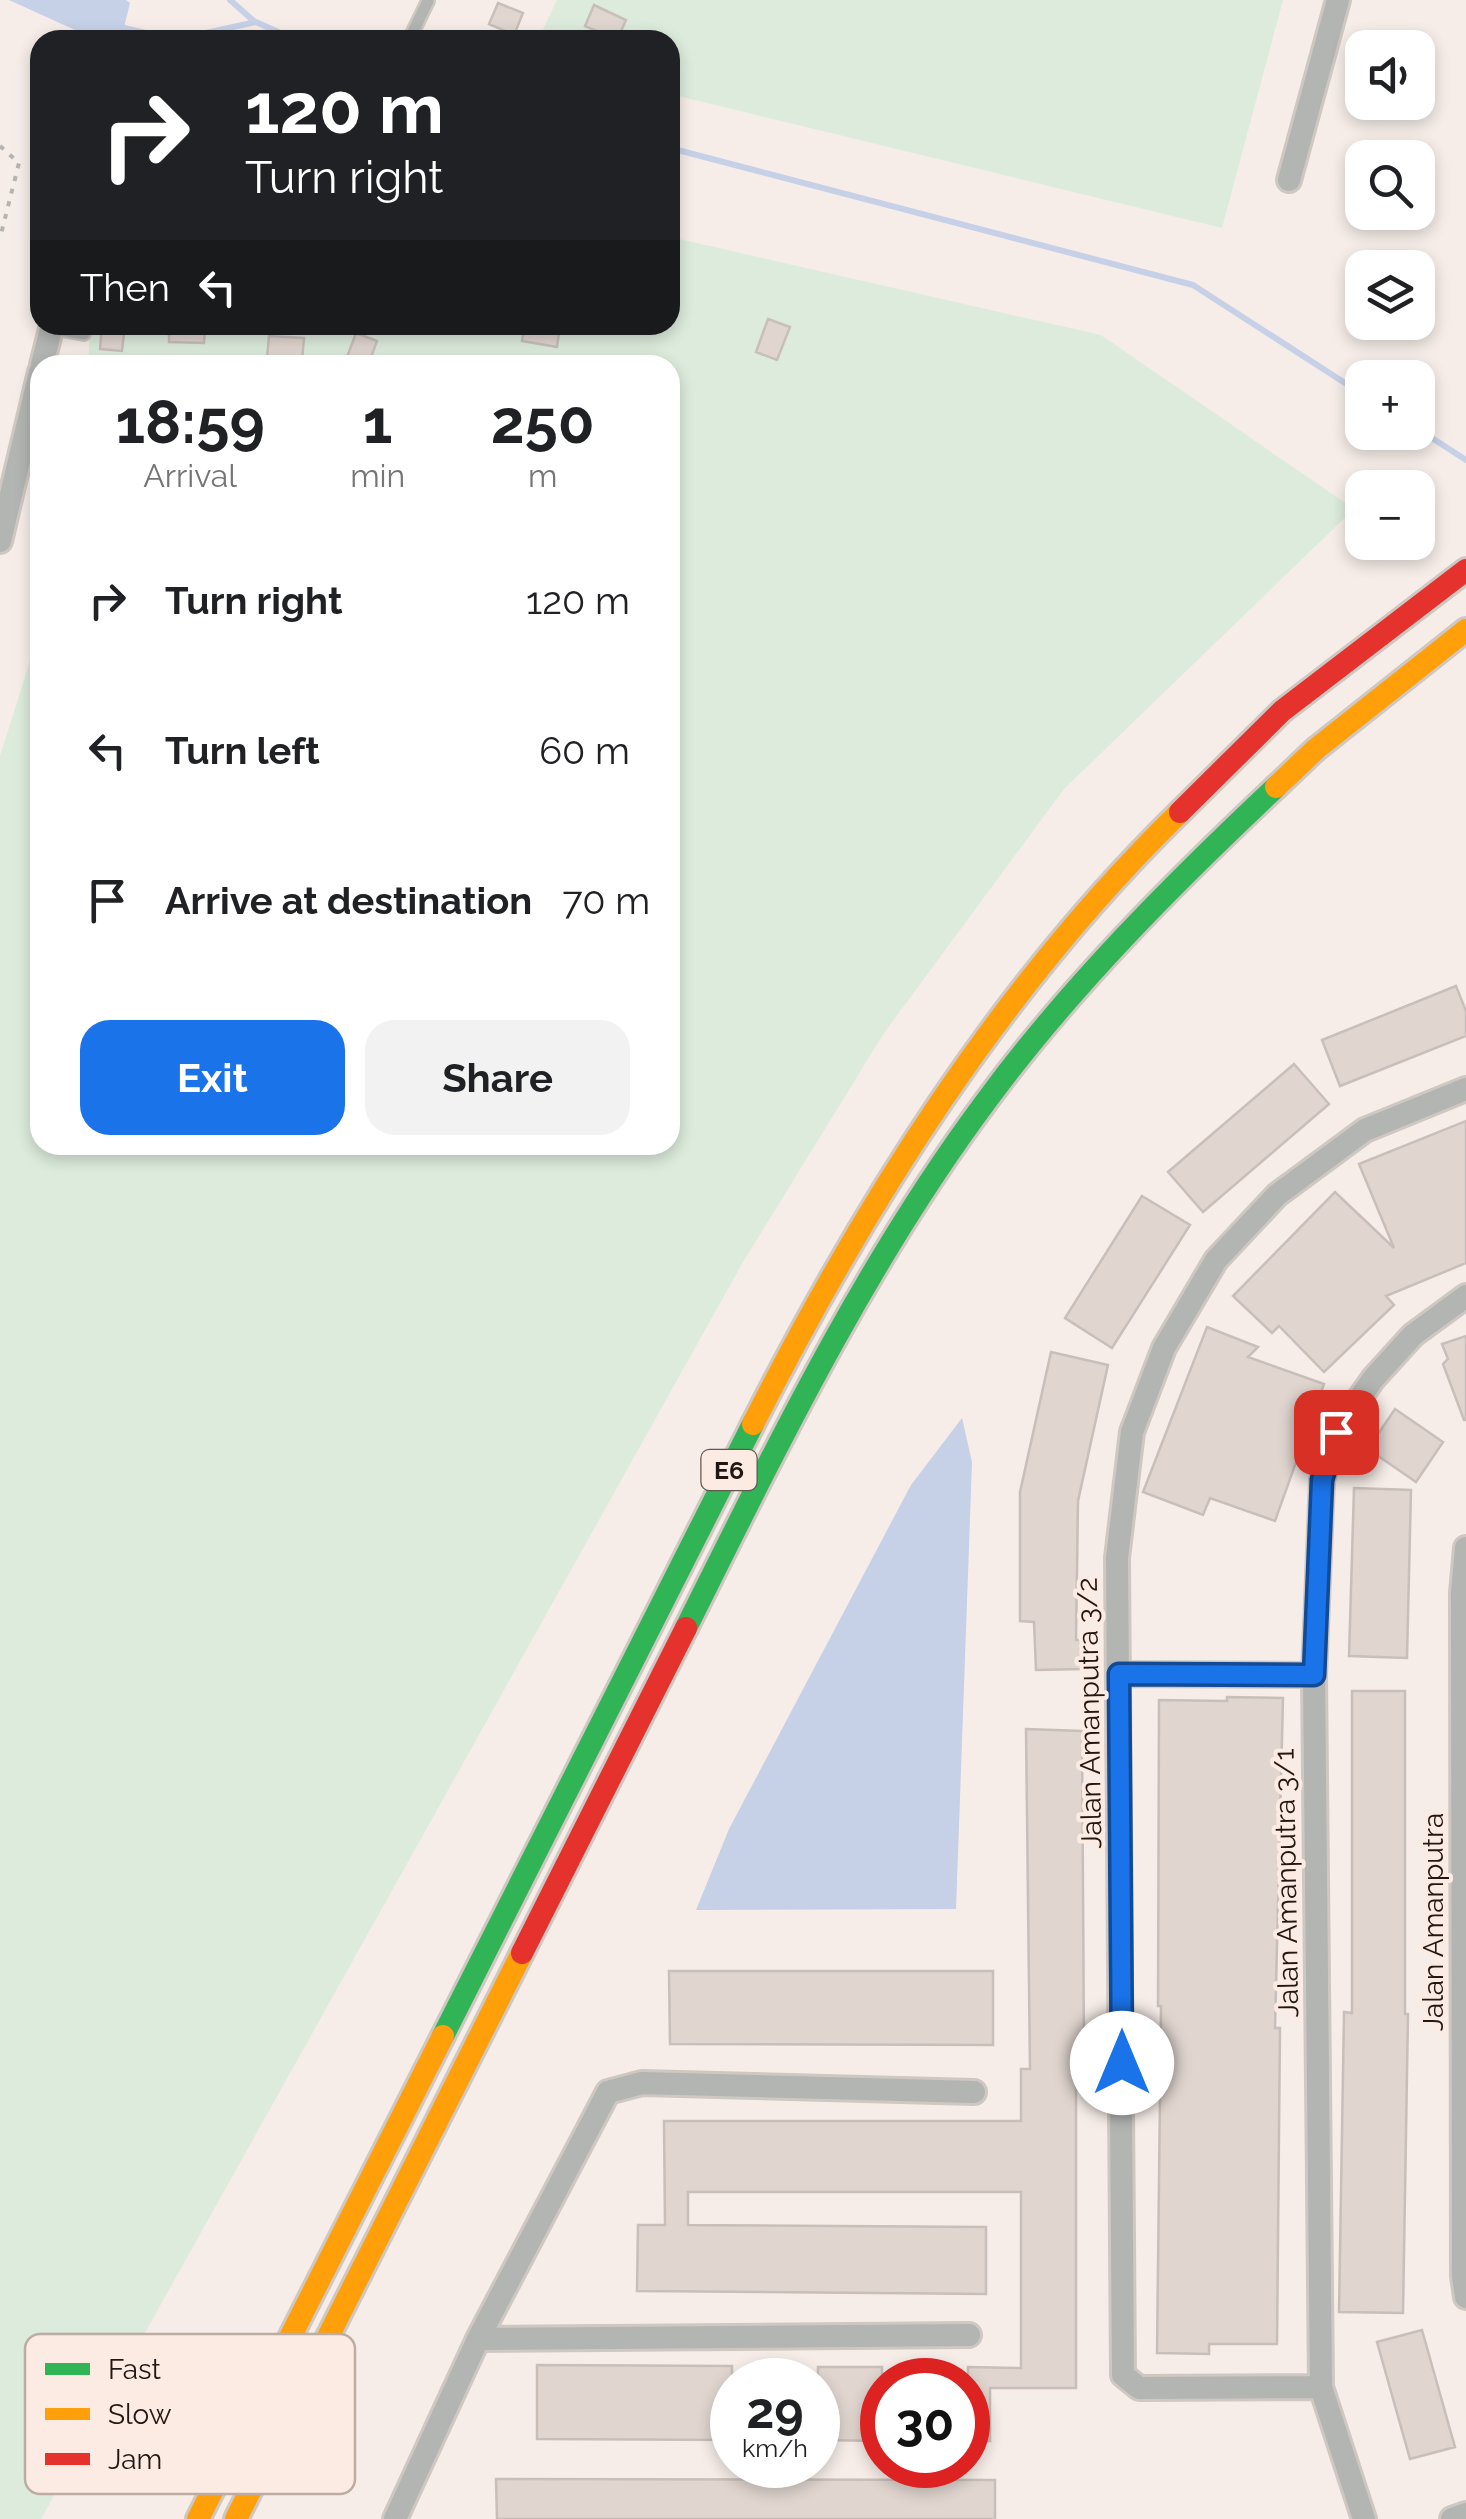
<!DOCTYPE html>
<meta charset="utf-8">
<style>
:root{--surface:#fff;--page:#f2f2f2;--text:#202124;--muted:#757577;--accent:#1a73e8}
body{margin:0;font-family:Raleway,sans-serif;background:var(--page);color:var(--text);height:100vh;display:flex;flex-direction:column;font-size:38px;white-space:nowrap}
*{box-sizing:border-box;margin:0}
p{font-size:32px;color:var(--muted)}
.icon{flex:none;width:55px;height:55px;fill:none;stroke:currentColor;stroke-width:2;stroke-linecap:round;stroke-linejoin:round}
.map{position:relative;flex:1;overflow:hidden}
.sheet{position:absolute;left:30px;top:355px;width:650px;height:800px;display:flex;flex-direction:column;background:var(--surface);border-radius:30px;box-shadow:0 5px 15px #0003}
.sheet>*{flex:none}
.banner{position:absolute;left:30px;top:30px;width:650px;height:305px;border-radius:30px;box-shadow:0 5px 15px #0003;background:#202124;color:#fff;overflow:hidden}
.controls{position:absolute;left:1345px;top:30px;display:grid;gap:20px}
.controls a{display:grid;place-items:center;width:90px;height:90px;border-radius:20px;background:var(--surface);box-shadow:0 5px 15px #0003;font-size:50px}
.speed{position:absolute;left:710px;top:2358px;display:flex;gap:20px;font-size:50px;font-weight:700;text-align:center}
.speed>*{display:grid;place-content:center;width:130px;height:130px;border-radius:50%;background:var(--surface);box-shadow:0 5px 15px #0003;line-height:1}
.speed small{font-size:25px;font-weight:400}
.speed .limit{border:15px solid #d22;background:#fff;color:#111}
.pin{position:absolute;display:grid;place-items:center;width:85px;height:85px;color:#fff;margin:-42px;border-radius:20px;box-shadow:0 5px 15px #0006}
.me{position:absolute;width:110px;margin:-55px;rotate:0deg;stroke-linejoin:round;filter:drop-shadow(0 0 8px #0008)}
.turn{display:flex;align-items:center;gap:35px;height:210px;padding:0 50px;font-size:45px}
.turn .icon{width:130px;height:130px;stroke-width:2.5}
.turn b{display:block;font-size:70px;line-height:85px}
.then{display:flex;align-items:center;height:95px;padding:0 50px;background:#0003;gap:20px;font-size:38px}
.eta{display:flex;justify-content:space-evenly;align-items:center;height:170px;text-align:center}
.eta b{font-size:60px;font-weight:700;line-height:70px}
.action{display:flex;gap:20px;margin-top:auto;padding:20px 50px}
.action a{flex:1;height:115px;border-radius:30px;background:var(--accent);color:#fff;font-size:40px;font-weight:700;line-height:115px;text-align:center}
.action a+a{background:var(--page);color:var(--text)}
ul{padding:0;list-style:none}
li{display:flex;align-items:center;gap:30px;height:150px;padding:0 50px}
li div{flex:1}
li b{display:block;font-size:38px}
li em{font-style:normal}
.map>svg:first-child{display:block}
</style>
<div class="map">
<svg width="1466" height="2519" viewBox="0 0 1466 2519">
<rect width="100%" height="100%" fill="#f6ede8"/>
<path fill="#dcebdc" d="M557,0H1283L1222,228L670,94V40H538Z
M670,237L1101,335L1354,509L1064,789L884,1033L743,1262L41,2519H0V756L40,629V1145H670V365H88L90,325H670Z"/>
<path fill="#c6d0e7" d="M9,0H126L130,3L121,40H97Z
M962,1418L972,1462L956,1909L696,1910L729,1829L911,1485Z"/>
<g fill="none" stroke-linecap="round" stroke-linejoin="round">
<path stroke="#c6d0e7" stroke-width="6" d="M230,0L255,22
M124,28L163,37L206,33L256,22L296,40
M670,148L1193,285L1362,394
M1418,429L1466,460"/>
</g>
<path fill="#e0d5cf" stroke="#c8bfba" stroke-width="2.5" d="M498,3L523,13L514,35L489,24Z
M594,5L626,20L617,40L585,26Z
M768,319L790,327L777,360L756,352Z
M102,325H125L122,351L100,349Z
M169,325H205L204,343L169,342Z
M525,325H560L557,347L522,341Z
M356,333L377,341L368,365H344Z
M269,336L304,338L302,361L267,358Z
M1456,986L1466,1011V1036L1340,1086L1322,1040Z
M1294,1064L1329,1104L1203,1212L1168,1172Z
M1466,1121V1263L1386,1296L1394,1305L1324,1372L1279,1326L1272,1333L1233,1296L1335,1192L1394,1248L1359,1164Z
M1142,1196L1190,1225L1112,1348L1065,1318Z
M1207,1327L1258,1347L1248,1357L1324,1384L1275,1521L1210,1498L1203,1515L1143,1492Z
M1466,1336V1420H1464L1443,1364L1448,1359L1442,1344Z
M1051,1352L1108,1365L1078,1501L1076,1640H1082V1669L1036,1670L1034,1622L1020,1621V1492Z
M1395,1409L1443,1442L1416,1482L1368,1449Z
M1354,1488L1411,1490L1407,1658L1349,1656Z
M1352,1691H1405V2014H1408L1403,2313L1339,2312L1344,2012L1352,2013Z
M1227,1697L1283,1698L1275,2028H1280L1277,2344H1209V2354L1157,2353L1161,2006H1158L1159,1700L1227,1701Z
M1026,1729L1082,1731L1084,2048H1076V2388H990V2441H968V2367L1021,2368V2192H688V2225L986,2227V2294L637,2291L638,2225H665L664,2121H1021V2069H1030Z
M669,1971H993V2045L670,2044Z
M1422,2330L1455,2447L1410,2459L1377,2342Z
M537,2365L732,2366V2440L537,2439Z
M818,2367H882V2441L818,2440Z
M496,2479L995,2480V2519H497Z"/>
<g fill="none" stroke-linecap="round" stroke-linejoin="round">
<defs>
<path id="lane" d="M409,40L428,1
M52,328L84,334"/>
<path id="street" d="M1289,180L1338,0
M42,365L52,325
M0,541L40,372
M1466,1548L1462,1593L1463,2276L1466,2297
M1119,1674L1314,1675
M478,2339L969,2335
M1321,2387L1139,2388L1123,2375L1117,1558L1132,1432L1164,1348L1216,1260L1277,1195L1365,1130L1466,1089
M395,2519L478,2339L608,2092L642,2083L974,2092
M1364,2519L1321,2387L1314,1675L1322,1480L1336,1432L1373,1379L1413,1335L1466,1296
M1452,2519L1466,2514"/>
<path id="fast" d="M686,1628C776,1448 866,1262 987,1100C1071,986 1173,884 1276,787
M443,2036L753,1424"/>
<path id="slow" d="M1276,787L1316,749L1466,630
M753,1424C866,1202 1001,987 1180,812
M198,2519L443,2036
M236,2519L522,1953"/>
<path id="jam" d="M1180,812L1282,711L1466,570
M522,1953L686,1628"/>
</defs>
<use href="#lane" stroke="#cfc7c2" stroke-width="16"/>
<use href="#street" stroke="#cfc7c2" stroke-width="28"/>
<use href="#fast" stroke="#cfc7c2" stroke-width="28"/>
<use href="#slow" stroke="#cfc7c2" stroke-width="28"/>
<use href="#jam" stroke="#cfc7c2" stroke-width="28"/>
<path stroke="#b5b4b1" stroke-width="4" stroke-dasharray="5 8" stroke-linecap="butt" d="M0,146L19,163L0,238"/>
<use href="#lane" stroke="#b2b5b2" stroke-width="11"/>
<use href="#street" stroke="#b2b5b2" stroke-width="22"/>
<use href="#fast" stroke="#30b455" stroke-width="22"/>
<use href="#slow" stroke="#ff9f0a" stroke-width="22"/>
<use href="#jam" stroke="#e5322d" stroke-width="22"/>
</g>
<g fill="none" stroke-linecap="round" stroke-linejoin="round">
<defs>
<path id="route" d="M1122,2063L1119,1674L1314,1675L1322,1480L1336,1432"/>
</defs>
<use href="#route" stroke="#114b97" stroke-width="25"/>
<use href="#route" stroke="#1a73e8" stroke-width="18"/>
</g>
<g text-anchor="middle" stroke-width="8" stroke-linejoin="round" paint-order="stroke">
<rect fill="#fcebe2" stroke="#635751" stroke-width="2.5" x="701.5" y="1450" width="55" height="40" rx="8"/>
<g font-size="25" font-weight="bold" fill="#221813">
<text x="729" y="1479">E6</text>
</g>
<g font-size="28" fill="#221813" stroke="#fcebe2">
<text transform="translate(1089 1713) rotate(-91)" y="10">Jalan Amanputra 3/2</text>
<text transform="translate(1286 1883) rotate(-91)" y="10">Jalan Amanputra 3/1</text>
<text transform="translate(1433 1922) rotate(-90)" y="10">Jalan Amanputra</text>
</g>
</g>
<rect x="25" y="2334" width="330" height="160" rx="15" fill="#fcebe2" stroke="#bbaca4" stroke-width="2.5"/>
<rect x="45" y="2363" width="45" height="12" fill="#30b455"/>
<rect x="45" y="2408" width="45" height="12" fill="#ff9f0a"/>
<rect x="45" y="2453" width="45" height="12" fill="#e5322d"/>
<g font-size="28" fill="#221813">
<text x="108" y="2379">Fast</text>
<text x="108" y="2424">Slow</text>
<text x="108" y="2469">Jam</text>
</g>
</svg>
<div class="controls">
<a><svg class="icon" aria-label="sound" viewBox="0 0 24 24"><path d="M4 9h4l5-4v14l-5-4H4zM17 9q2 3 0 6"/></svg></a>
<a><svg class="icon" aria-label="search" viewBox="0 0 24 24"><circle cx="10" cy="10" r="6"/><path d="M15 15l6 6"/></svg></a>
<a><svg class="icon" aria-label="layers" viewBox="0 0 24 24"><path d="M12 4l9 5-9 5-9-5zM3 14l9 5 9-5"/></svg></a>
<a>+</a>
<a>−</a>
</div>
<div class="speed"><div>29<small>km/h</small></div><div class="limit">30</div></div>
<div class="pin" style="left:1336px;top:1432px;background:#d93025"><svg class="icon" aria-label="arrive" viewBox="0 0 24 24"><path d="M6 21V4h12l-3 4 3 4H6"/></svg></div>
<svg class="me" style="left:1122px;top:2063px" viewBox="-20 -20 40 40"><circle r="19" fill="#fff"/><path d="M0-13L10 11 0 6-10 11z" fill="#1a73e8"/></svg>
<div class="banner">
<div class="turn"><svg class="icon" aria-label="right" viewBox="0 0 24 24"><path d="M7 20v-9h11M14 6l5 5-5 5"/></svg><div><b>120 m</b>Turn right</div></div>
<div class="then">Then<svg class="icon" aria-label="left" viewBox="0 0 24 24"><path d="M17 20v-9H6M10 6l-5 5 5 5"/></svg></div>
</div>
<section class="sheet">
<div class="eta">
<div><b>18:59</b><p>Arrival</p></div>
<div><b>1</b><p>min</p></div>
<div><b>250</b><p>m</p></div>
</div>
<ul>
<li><svg class="icon" aria-label="right" viewBox="0 0 24 24"><path d="M7 20v-9h11M14 6l5 5-5 5"/></svg><div><b>Turn right</b></div><em>120 m</em></li>
<li><svg class="icon" aria-label="left" viewBox="0 0 24 24"><path d="M17 20v-9H6M10 6l-5 5 5 5"/></svg><div><b>Turn left</b></div><em>60 m</em></li>
<li><svg class="icon" aria-label="arrive" viewBox="0 0 24 24"><path d="M6 21V4h12l-3 4 3 4H6"/></svg><div><b>Arrive at destination</b></div><em>70 m</em></li>
</ul>
<div class="action"><a>Exit</a><a>Share</a></div>
</section>
</div>
